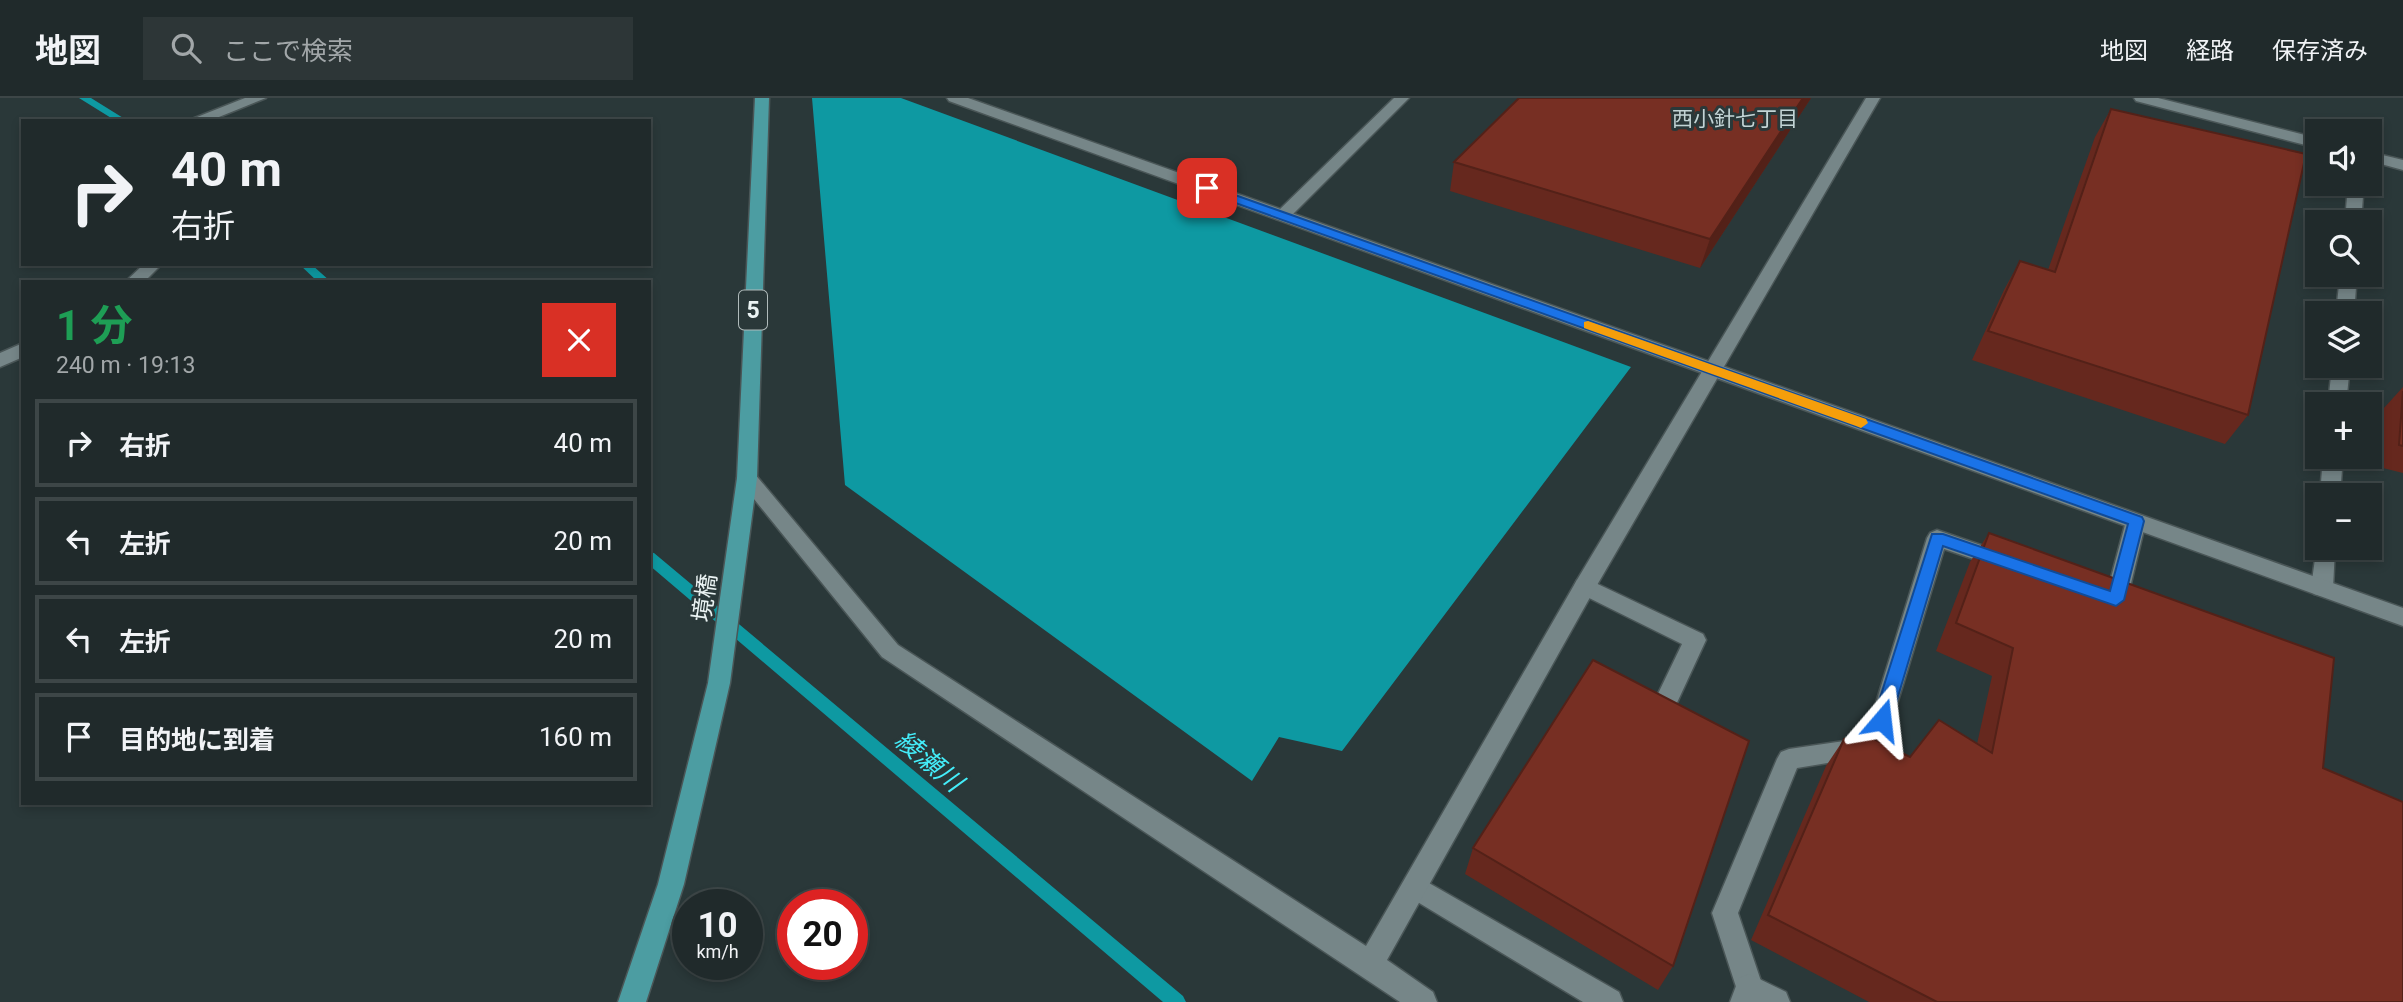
<!DOCTYPE html>
<html lang="ja">
<meta charset="utf-8">
<style>
:root{--surface:#202a2b;--page:#2d3637;--text:#f1f3f6;--muted:#a2a7a9;--line:#3d4647}
body{margin:0;font-family:Roboto,"Noto Sans JP",sans-serif;background:var(--page);color:var(--text);height:100vh;display:flex;flex-direction:column;font-size:26px;white-space:nowrap}
*{box-sizing:border-box;margin:0}
p{font-size:23px;color:var(--muted)}
.icon{flex:none;width:38px;height:38px;fill:none;stroke:currentColor;stroke-width:2;stroke-linecap:round;stroke-linejoin:round}
.map{position:relative;flex:1;overflow:hidden}
.side{position:absolute;left:21px;top:182px;width:630px;height:525px;display:flex;flex-direction:column;background:var(--surface);border-radius:0px;box-shadow:0 4px 10px #0003,0 0 0 2px var(--line)}
.side>*{flex:none}
.hud{position:absolute;left:21px;top:21px;width:630px;height:147px;border-radius:0px;box-shadow:0 4px 10px #0003,0 0 0 2px var(--line);background:#202a2b;color:var(--text);overflow:hidden}
.fabs{position:absolute;left:2305px;top:21px;display:grid;gap:14px}
.fabs a{display:grid;place-items:center;width:77px;height:77px;border-radius:0px;background:var(--surface);box-shadow:0 4px 10px #0003,0 0 0 2px var(--line);font-size:35px}
.speed{position:absolute;left:672px;top:791px;display:flex;gap:14px;font-size:35px;font-weight:700;text-align:center}
.speed>*{display:grid;place-content:center;width:91px;height:91px;border-radius:50%;background:var(--surface);box-shadow:0 4px 10px #0003,0 0 0 2px var(--line);line-height:1}
.speed small{font-size:18px;font-weight:400}
.speed .limit{border:10px solid #d22;background:#fff;color:#111}
.pin{position:absolute;display:grid;place-items:center;width:60px;height:60px;color:#fff;margin:-30px;border-radius:14px;box-shadow:0 4px 10px #0006}
.me{position:absolute;width:77px;margin:-38px;rotate:17deg;stroke-linejoin:round;filter:drop-shadow(0 0 5px #0008)}
.turn{display:flex;align-items:center;gap:24px;height:147px;padding:0 35px;font-size:32px}
.turn .icon{width:91px;height:91px;stroke-width:2.5}
.turn b{display:block;font-size:49px;line-height:60px}
.round{display:grid;place-items:center;flex:none;width:74px;height:74px;border-radius:0px;background:var(--page)}
.headline{display:flex;align-items:center;justify-content:space-between;height:119px;padding:0 35px}
h1{font-size:42px;font-weight:700;line-height:52px;color:#1e9e55}
ul{padding:0;list-style:none}
li{display:flex;align-items:center;gap:21px;height:88px;margin:0 14px 10px;padding:0 21px;border:4px solid var(--line);border-radius:0px}
li div{flex:1}
li b{display:block;font-size:26px}
li em{font-style:normal}
header{display:flex;align-items:center;gap:42px;box-sizing:border-box;height:98px;padding:0 35px;background:var(--surface);border-bottom:2px solid var(--line)}
header strong{font-size:33px}
nav{display:flex;gap:38px;margin-inline-start:auto;font-size:24px}
.search{width:490px;height:63px;background:var(--page);display:flex;align-items:center;gap:18px;box-sizing:border-box;padding:0 24px;border-radius:0px;color:var(--muted);font-size:26px}
.map>svg:first-child{display:block}
</style>
<header>
<strong>地図</strong>
<div class="search"><svg class="icon" aria-label="search" viewBox="0 0 24 24"><circle cx="10" cy="10" r="6"/><path d="M15 15l6 6"/></svg>ここで検索</div>
<nav><a>地図</a><a>経路</a><a>保存済み</a></nav>
</header>
<div class="map">
<svg width="2403" height="904" viewBox="0 0 2403 904">
<rect width="100%" height="100%" fill="#2a3839"/>
<path fill="#0e99a2" d="M812,0H901L1631,269L1342,653L1279,639L1252,683L845,387Z"/>
<g fill="none" stroke-linecap="round" stroke-linejoin="round">
<path fill="#0e99a2" fill-rule="evenodd" d="M79,0H91L128,23H116Z
M299,166H311L331,184H318Z
M649,454L654,455L1183,898L1186,904H1163L649,467Z"/>
<defs>
<path id="service" d="M2136,416L2143,418L2146,423L2127,502L2124,508L2116,510L2101,505L2098,499L2101,493L2108,491L2126,423L2129,418Z
M1937,432L2010,457L2014,463L2010,469L2003,471L1944,451L1882,656L1797,670L1738,815L1763,889L1759,898L1749,902L1739,898L1712,815L1777,661L1781,654L1789,651L1865,640L1927,440L1930,435Z
M1585,480L1703,536L1706,542L1675,609L1667,612L1659,609L1655,602L1682,546L1577,494L1574,488L1577,482Z
M1415,777L1619,894L1623,904H1583L1406,797L1402,789L1406,781Z"/>
<path id="minor" d="M245,0H266L209,23H187Z
M1394,0H1409L1288,121H1276L1274,118L1276,115Z
M1866,0H1880L1593,494L1387,862L1433,894L1437,904H1400L882,559L737,380L740,375H754L898,547L1366,848L1577,482Z
M2348,86H2364L2361,124H2345Z
M144,166H162L144,184H125Z
M2340,177H2357L2354,215H2336Z
M23,245V259L0,269V255Z
M2332,268H2350L2346,306H2328Z
M2323,359H2343L2340,397H2320Z
M2317,446V450H2335L2333,490L2330,496L2322,498L2314,496L2311,490Z
M1749,876L1786,894L1790,904H1730L1739,880Z"/>
<path id="tertiary" d="M947,0H968L2403,510V528L949,3Z
M2134,0H2158L2317,40V50L2136,3Z
M2370,54L2403,62V72L2370,63Z"/>
<path id="primary" d="M755,0H769L757,380L730,585L684,786L646,904H618L658,786L708,585L737,380Z"/>
</defs>
<use href="#service" stroke="#4a5657" stroke-width="3"/>
<use href="#minor" stroke="#4a5657" stroke-width="3"/>
<use href="#tertiary" stroke="#4a5657" stroke-width="3"/>
<use href="#primary" stroke="#4a5657" stroke-width="3"/>
<use href="#service" fill="#768688" fill-rule="evenodd"/>
<use href="#minor" fill="#768688" fill-rule="evenodd"/>
<use href="#tertiary" fill="#768688" fill-rule="evenodd"/>
<use href="#primary" fill="#4c9da2" fill-rule="evenodd"/>
</g>
<path fill="#66281e" d="M1811,0L1700,170L1450,93L1454,64Z
M2111,11L2248,317L2225,346L1972,262L2004,192L2020,163L2048,172L2095,39Z
M2403,289V375L2379,369L2384,310Z
M1989,435L2323,670L2403,904H1869L1751,842L1826,668L1844,641L1910,659L1977,646L1992,578L1936,553L1970,464Z
M1473,750L1673,868L1658,892L1465,776Z"/>
<path fill="#532118" d="M1803,0H1811L1700,170L1710,141Z"/>
<path fill="#772f23" stroke="#532118" stroke-width="2" d="M1519,0H1803L1710,141L1454,64Z
M2111,11L2306,56L2248,317L1988,233L2020,163L2055,174Z
M2403,293V348L2399,347Z
M1989,435L2334,560L2323,670L2403,704V904H1937L1768,817L1844,641L1866,637L1910,659L1939,622L1992,655L2013,550L1956,525Z
M1593,562L1749,643L1673,868L1473,750Z"/>
<path fill="#1a73e8" stroke="#114b97" stroke-width="2" d="M1207,87L2142,419L2144,423L2124,502L2116,508L1943,448L1891,622L1888,628L1882,630L1875,628L1873,622L1932,436H1943L2110,493L2128,426L1202,93L1201,90Z"/>
<path fill="#f59e0b" d="M1588,223L1866,321L1868,325L1861,330L1856,328L1584,230V224Z"/>
<g text-anchor="middle" stroke-width="6" stroke-linejoin="round" paint-order="stroke">
<g font-size="21" fill="#c3d4d5" stroke="#2a3839">
<text x="1735" y="28">西小針七丁目</text>
</g>
<rect fill="#2a3839" stroke="#b0bbbb" stroke-width="2" x="739" y="192.5" width="28" height="39" rx="5"/>
<g font-size="23" font-weight="bold" fill="#eaf3f3">
<text x="753" y="220">5</text>
</g>
<g font-size="24" fill="#eaf3f3" stroke="#2a3839">
<text transform="translate(705 500) rotate(-82)" y="8">境橋</text>
</g>
<g font-size="26" font-style="italic" fill="#44edf9" stroke="#2a3839">
<text transform="translate(929 663) rotate(40)" y="9">綾瀬川</text>
</g>
</g>
</svg>
<div class="fabs">
<a><svg class="icon" aria-label="sound" viewBox="0 0 24 24"><path d="M4 9h4l5-4v14l-5-4H4zM17 9q2 3 0 6"/></svg></a>
<a><svg class="icon" aria-label="search" viewBox="0 0 24 24"><circle cx="10" cy="10" r="6"/><path d="M15 15l6 6"/></svg></a>
<a><svg class="icon" aria-label="layers" viewBox="0 0 24 24"><path d="M12 4l9 5-9 5-9-5zM3 14l9 5 9-5"/></svg></a>
<a>+</a>
<a>−</a>
</div>
<div class="speed"><div>10<small>km/h</small></div><div class="limit">20</div></div>
<div class="pin" style="left:1207px;top:90px;background:#d93025"><svg class="icon" aria-label="arrive" viewBox="0 0 24 24"><path d="M6 21V4h12l-3 4 3 4H6"/></svg></div>
<svg class="me" style="left:1882px;top:622px" viewBox="-20 -20 40 40"><path d="M0-17L14 15 0 8-14 15z" fill="#1a73e8" stroke="#fff" stroke-width="4"/></svg>
<div class="hud">
<div class="turn"><svg class="icon" aria-label="right" viewBox="0 0 24 24"><path d="M7 20v-9h11M14 6l5 5-5 5"/></svg><div><b>40 m</b>右折</div></div>
</div>
<section class="side">
<div class="headline"><div><h1>1 分</h1><p>240 m · 19:13</p></div><a class="round" style="background:#d93025;color:#fff"><svg class="icon" aria-label="close" viewBox="0 0 24 24"><path d="M6 6l12 12M18 6L6 18"/></svg></a></div>
<ul>
<li><svg class="icon" aria-label="right" viewBox="0 0 24 24"><path d="M7 20v-9h11M14 6l5 5-5 5"/></svg><div><b>右折</b></div><em>40 m</em></li>
<li><svg class="icon" aria-label="left" viewBox="0 0 24 24"><path d="M17 20v-9H6M10 6l-5 5 5 5"/></svg><div><b>左折</b></div><em>20 m</em></li>
<li><svg class="icon" aria-label="left" viewBox="0 0 24 24"><path d="M17 20v-9H6M10 6l-5 5 5 5"/></svg><div><b>左折</b></div><em>20 m</em></li>
<li><svg class="icon" aria-label="arrive" viewBox="0 0 24 24"><path d="M6 21V4h12l-3 4 3 4H6"/></svg><div><b>目的地に到着</b></div><em>160 m</em></li>
</ul>
</section>
</div>
